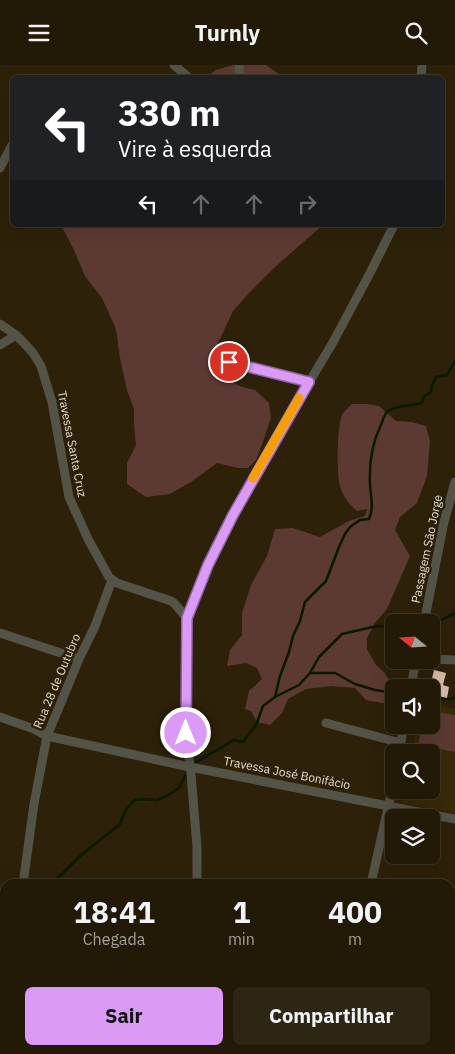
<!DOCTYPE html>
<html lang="pt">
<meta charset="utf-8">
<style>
:root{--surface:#221907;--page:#2e2615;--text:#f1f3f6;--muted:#a2a09b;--line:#3f3828;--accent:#da9af6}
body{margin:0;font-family:"IBM Plex Sans",sans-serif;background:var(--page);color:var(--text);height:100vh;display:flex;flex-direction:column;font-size:19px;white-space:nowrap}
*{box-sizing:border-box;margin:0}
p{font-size:16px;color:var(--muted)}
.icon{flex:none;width:28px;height:28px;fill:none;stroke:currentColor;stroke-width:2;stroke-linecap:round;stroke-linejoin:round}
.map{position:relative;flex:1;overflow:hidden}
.panel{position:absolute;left:0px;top:814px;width:455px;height:176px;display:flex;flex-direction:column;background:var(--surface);border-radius:15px 15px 0 0;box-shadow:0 5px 20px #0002,0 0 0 1px var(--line)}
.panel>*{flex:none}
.guide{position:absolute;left:10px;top:10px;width:435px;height:152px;border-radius:8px;box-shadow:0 5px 20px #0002,0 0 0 1px var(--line);background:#202124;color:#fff;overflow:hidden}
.needle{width:32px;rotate:288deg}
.tools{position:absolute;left:385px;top:549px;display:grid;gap:10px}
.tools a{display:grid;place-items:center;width:55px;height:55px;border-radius:8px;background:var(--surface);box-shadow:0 5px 20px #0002,0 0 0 1px var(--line);font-size:25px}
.pin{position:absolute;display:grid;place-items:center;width:42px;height:42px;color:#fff;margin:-21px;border:2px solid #fff;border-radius:50%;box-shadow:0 1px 5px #0007}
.me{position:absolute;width:55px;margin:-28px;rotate:0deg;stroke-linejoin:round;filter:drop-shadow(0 0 4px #0008)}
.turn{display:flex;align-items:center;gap:18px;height:105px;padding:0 25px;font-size:22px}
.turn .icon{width:65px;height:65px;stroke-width:2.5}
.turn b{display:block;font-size:35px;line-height:42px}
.lanes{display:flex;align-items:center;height:48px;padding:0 25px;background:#0003;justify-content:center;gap:25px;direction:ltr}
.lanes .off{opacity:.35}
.eta{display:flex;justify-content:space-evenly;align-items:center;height:85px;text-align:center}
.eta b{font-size:30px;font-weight:700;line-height:35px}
.action{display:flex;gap:10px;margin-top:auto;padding:10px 25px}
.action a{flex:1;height:58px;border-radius:8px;background:var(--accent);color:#111;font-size:20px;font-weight:700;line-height:58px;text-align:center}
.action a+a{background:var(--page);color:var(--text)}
header{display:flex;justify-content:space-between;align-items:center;height:65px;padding:0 25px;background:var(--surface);font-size:22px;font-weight:700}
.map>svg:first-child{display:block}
</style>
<header><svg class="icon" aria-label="menu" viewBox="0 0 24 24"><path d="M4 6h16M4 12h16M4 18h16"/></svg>Turnly<svg class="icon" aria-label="search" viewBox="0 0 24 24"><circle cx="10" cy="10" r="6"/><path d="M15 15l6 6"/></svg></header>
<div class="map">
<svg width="455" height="989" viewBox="0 0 455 989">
<rect width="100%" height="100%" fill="#2d2109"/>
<path fill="#392a09" d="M431,639L455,644V748L401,738L403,725H431V688L412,687L418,660H431Z"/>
<path fill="#5c3a33" d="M234,0H266L283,12H206L216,5Z
M61,160H323L275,202L249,228L233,246L214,287L218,303L228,315L242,322L255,325L269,338L271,353L260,385L256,395L248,403H238L217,398L191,417L170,429L146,432L127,419V398L136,380L134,361V344L127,325L120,293L116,264L102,233L85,211L73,183Z
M352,339H367L379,341L396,356L412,357L426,361L430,376L427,411L417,438L400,452L395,465L410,491L387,544L375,558L367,573V584L376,600L384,607L391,618L398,622H394V635L382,638L366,635L355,623L331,621L306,624L288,634L282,648L270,660L257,657L251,646L245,644L249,626L262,614L257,603L246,598L227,601L230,585L242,570V548L251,520L267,491L275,464L293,463L320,472L349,456L365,451L367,444L357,446C350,440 344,433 341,424C336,413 337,362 342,350C344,346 349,342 352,339Z
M431,646L455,650V687L418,680L422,660H431Z
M348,985H399V989H348Z"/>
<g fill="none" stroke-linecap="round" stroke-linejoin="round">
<path stroke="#081900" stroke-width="2.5" d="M441,555L455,548
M310,608L319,592L342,569L377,561L394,562
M275,632L299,620L310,608H335L355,619L375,625L394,628
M431,632L451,634L455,632
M193,699L234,675L243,677L256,660L263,641L275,632L280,611L289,587L293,571L300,556L305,537L326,516L339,482L345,469L350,462L360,455L369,454C374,442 371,433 370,420C369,400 372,378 381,360C383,355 384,349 388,346C398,340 411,341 422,338L424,331L431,327L432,320L436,312L447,310L455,296
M50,819L62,809L80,791L120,759L125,746L134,735L143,734L157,735L167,731L179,723L187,707
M0,843L5,841"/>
</g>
<path fill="#d8bca8" d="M434,605L446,608L443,620L449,622L447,633L431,629V622H430Z"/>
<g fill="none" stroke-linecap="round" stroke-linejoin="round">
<path stroke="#535348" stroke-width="9" d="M174,0L188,12
M239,0L240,12
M421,12L422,0
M0,103L12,80
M0,259L16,270L24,278L33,288L41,301L52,337L69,432L88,474L109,512L117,518L171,536L174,538L187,553
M0,280L16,270
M229,297L309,317
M424,558L444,457L455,417
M0,568L79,594
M431,594L455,595
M411,622L416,595
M0,652L34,664L47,671L190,702L455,754
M326,658L401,678
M399,688L404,660
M23,819L34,739L47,671L79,594L95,561L112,515
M197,819V782L191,709L186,668L187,553L208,500L233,450L281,364L332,279L370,208L394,160
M371,819L394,716
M450,954L455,940
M0,970L5,945
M191,989V985
M211,989V985
M339,989L340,985
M438,989L440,985"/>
</g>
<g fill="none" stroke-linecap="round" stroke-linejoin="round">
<defs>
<path id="route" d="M186,668L187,553L208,500L233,450L309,317L229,297"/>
</defs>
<use href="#route" stroke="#8e64a0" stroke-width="12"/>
<use href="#route" stroke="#da9af6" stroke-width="9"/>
<path stroke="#f59e0b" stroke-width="9" d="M253,413L299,333"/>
</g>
<g text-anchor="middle" stroke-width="5" stroke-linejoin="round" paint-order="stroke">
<g font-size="12" fill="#e2dbcc" stroke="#2d2109">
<text transform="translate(72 379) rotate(79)" y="4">Travessa Santa Cruz</text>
<text transform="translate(427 484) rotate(-78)" y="4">Passagem São Jorge</text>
<text transform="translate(57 616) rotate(-67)" y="4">Rua 28 de Outubro</text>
<text transform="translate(287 708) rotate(11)" y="4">Travessa José Bonifácio</text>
</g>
</g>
</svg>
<div class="tools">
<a><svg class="needle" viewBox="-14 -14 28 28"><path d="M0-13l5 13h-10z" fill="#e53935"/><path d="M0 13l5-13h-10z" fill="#a2a09b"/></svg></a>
<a><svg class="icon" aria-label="sound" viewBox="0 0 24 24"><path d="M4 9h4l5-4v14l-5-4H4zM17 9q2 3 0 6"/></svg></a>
<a><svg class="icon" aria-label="search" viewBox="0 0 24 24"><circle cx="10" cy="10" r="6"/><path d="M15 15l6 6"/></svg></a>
<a><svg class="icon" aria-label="layers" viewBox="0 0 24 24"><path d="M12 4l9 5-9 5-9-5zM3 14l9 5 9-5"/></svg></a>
</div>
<div class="pin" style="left:229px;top:297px;background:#d93025"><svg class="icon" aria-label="arrive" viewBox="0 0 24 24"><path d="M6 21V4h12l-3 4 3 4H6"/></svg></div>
<svg class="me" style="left:186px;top:668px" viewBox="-20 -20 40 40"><circle r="17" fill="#da9af6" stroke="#fff" stroke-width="3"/><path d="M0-11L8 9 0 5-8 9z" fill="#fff"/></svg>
<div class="guide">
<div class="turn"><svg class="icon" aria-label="left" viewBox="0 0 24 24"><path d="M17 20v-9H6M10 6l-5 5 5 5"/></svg><div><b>330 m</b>Vire à esquerda</div></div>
<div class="lanes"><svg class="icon" aria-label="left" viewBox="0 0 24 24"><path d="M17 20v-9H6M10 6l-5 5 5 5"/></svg><svg class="icon off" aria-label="ahead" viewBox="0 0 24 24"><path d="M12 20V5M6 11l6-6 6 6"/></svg><svg class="icon off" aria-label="ahead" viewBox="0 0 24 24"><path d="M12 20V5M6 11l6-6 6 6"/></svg><svg class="icon off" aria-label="right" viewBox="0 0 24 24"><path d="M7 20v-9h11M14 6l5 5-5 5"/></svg></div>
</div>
<section class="panel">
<div class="eta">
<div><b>18:41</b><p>Chegada</p></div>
<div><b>1</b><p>min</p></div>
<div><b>400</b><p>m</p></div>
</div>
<div class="action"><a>Sair</a><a>Compartilhar</a></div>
</section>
</div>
